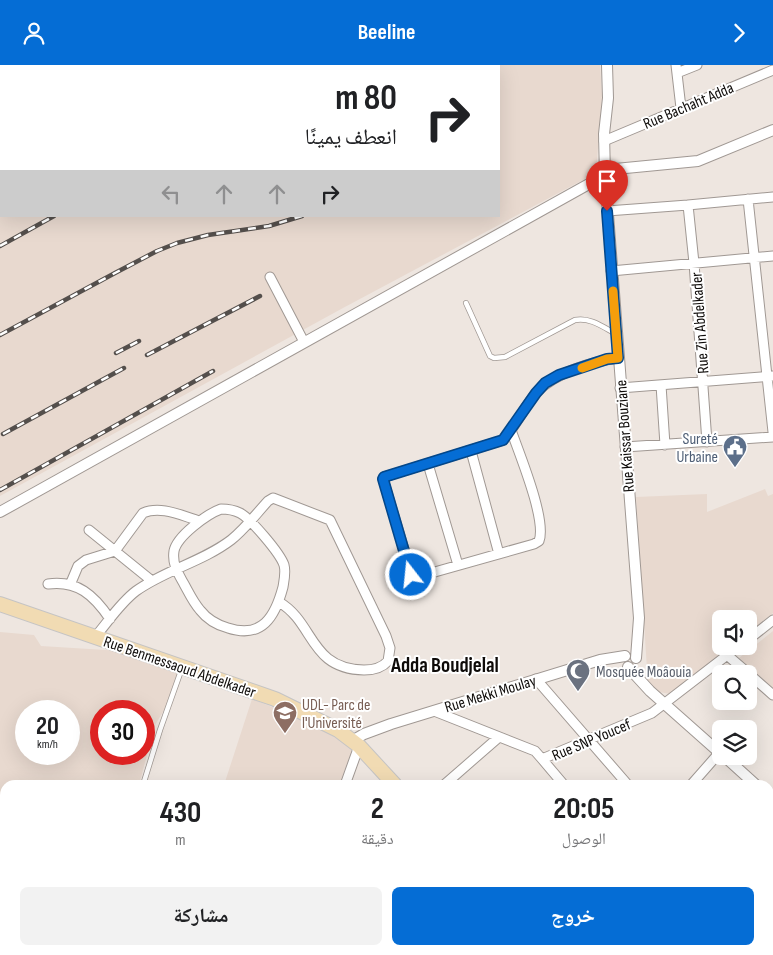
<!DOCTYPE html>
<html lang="ar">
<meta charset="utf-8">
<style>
:root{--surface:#fff;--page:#f2f2f2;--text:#202124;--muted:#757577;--accent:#056dd5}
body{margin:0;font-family:"Sofia Sans Condensed","Noto Naskh Arabic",sans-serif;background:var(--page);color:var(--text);direction:rtl;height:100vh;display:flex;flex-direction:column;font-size:19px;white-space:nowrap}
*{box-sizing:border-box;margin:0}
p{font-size:16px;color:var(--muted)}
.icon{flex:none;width:28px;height:28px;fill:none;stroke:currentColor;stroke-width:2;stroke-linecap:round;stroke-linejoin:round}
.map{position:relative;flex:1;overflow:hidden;direction:ltr}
.side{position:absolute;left:0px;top:715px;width:774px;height:175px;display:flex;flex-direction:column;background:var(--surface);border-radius:15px 15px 0 0;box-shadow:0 5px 20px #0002;direction:rtl}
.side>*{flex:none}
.banner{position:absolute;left:0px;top:0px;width:500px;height:152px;box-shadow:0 5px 20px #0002;direction:rtl;background:#fff;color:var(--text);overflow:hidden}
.buttons{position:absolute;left:712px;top:545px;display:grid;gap:10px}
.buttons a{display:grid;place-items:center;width:45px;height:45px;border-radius:8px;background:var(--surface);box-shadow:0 5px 20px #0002;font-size:25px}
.speed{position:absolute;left:15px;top:635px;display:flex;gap:10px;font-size:25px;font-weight:700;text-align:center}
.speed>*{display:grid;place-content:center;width:65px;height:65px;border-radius:50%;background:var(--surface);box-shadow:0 5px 20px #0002;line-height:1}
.speed small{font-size:12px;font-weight:400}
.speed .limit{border:8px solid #d22;background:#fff;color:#111}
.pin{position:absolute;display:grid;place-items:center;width:42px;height:42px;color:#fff;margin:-51px -21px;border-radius:50% 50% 50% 0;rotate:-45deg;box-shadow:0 0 5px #0007}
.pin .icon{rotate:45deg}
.me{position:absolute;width:55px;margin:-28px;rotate:344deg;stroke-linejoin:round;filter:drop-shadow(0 0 4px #0008)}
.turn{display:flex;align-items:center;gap:18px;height:105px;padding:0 20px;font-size:22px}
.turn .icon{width:65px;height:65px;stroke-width:2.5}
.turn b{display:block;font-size:35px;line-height:42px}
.lanes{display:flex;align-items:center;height:48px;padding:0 20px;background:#0003;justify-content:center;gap:25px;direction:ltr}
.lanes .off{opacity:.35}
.eta{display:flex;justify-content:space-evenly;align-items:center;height:85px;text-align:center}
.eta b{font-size:30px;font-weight:700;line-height:35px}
.action{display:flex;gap:10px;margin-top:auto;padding:10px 20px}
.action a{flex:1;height:58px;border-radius:8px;background:var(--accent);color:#fff;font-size:20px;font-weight:700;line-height:58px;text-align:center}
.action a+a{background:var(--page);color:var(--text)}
header{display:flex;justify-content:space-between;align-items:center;height:65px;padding:0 20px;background:var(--accent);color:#fff;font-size:22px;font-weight:700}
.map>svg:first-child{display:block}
</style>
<header><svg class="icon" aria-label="forward" viewBox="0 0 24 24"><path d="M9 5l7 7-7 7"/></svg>Beeline<svg class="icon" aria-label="person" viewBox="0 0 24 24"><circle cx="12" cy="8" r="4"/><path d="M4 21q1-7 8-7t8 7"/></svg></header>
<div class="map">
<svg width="773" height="890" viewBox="0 0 773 890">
<rect width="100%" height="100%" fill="#eee6e0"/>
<path fill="#e8d9cf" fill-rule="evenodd" d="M125,0H600L602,30L596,108L343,243L0,431V68L1,67V151H499V1H123Z
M765,424L768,431L773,429V548L749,567V554H721V581H731L670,629L654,626L648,620L636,432L707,429V447Z
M773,566V623L739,593Z
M0,567L34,570L41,581L122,586L179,606L166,642L155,660L139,720H5V885H83L78,890H0ZM26,646H69V689H26ZM101,646H144V689H101Z
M252,634L305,655L353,683L339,720H224Z
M89,885H317L321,890H84Z"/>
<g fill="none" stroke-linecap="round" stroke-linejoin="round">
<defs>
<path id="service" d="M9,1L12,0
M0,5H1
M466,238L490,291L494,293L505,292L575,255C590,252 603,262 616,269
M143,720L160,665L182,603
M0,802H5
M291,885L296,890
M90,890L115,885
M262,890V885"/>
<path id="minor" d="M676,0L681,43
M677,8L697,0
M604,76L773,5
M748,134L773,367
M688,140L694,198L707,377
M607,146L688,140L773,132
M611,206L773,191
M270,212L304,277
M661,320L665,380
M620,323L773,311
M511,365C519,388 547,455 539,476L534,479L417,512L412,511L383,414L384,412L503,375L511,365C520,353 527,338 537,327C554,308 594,296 618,293
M625,382L773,372
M471,386L499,489
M428,399L458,500
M221,444C228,444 234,445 240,448C250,453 280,488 284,500C286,507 284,516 283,522C275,552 262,574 228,563C217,560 207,554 200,545C193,537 189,528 184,519C178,508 172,499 174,486C177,471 207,449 221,444Z
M89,465L152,516
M48,519C77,515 94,530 110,554
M70,520L78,501L86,495L115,486L143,448C161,440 182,451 200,456
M95,572C108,557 120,538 136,526C165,505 202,497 231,475C245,464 256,449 268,436L273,433L330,455L386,571L390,583L388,596C382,603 374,605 364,605C309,604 315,558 279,537
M749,574L773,555
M727,590L749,609
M749,609L773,630
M536,614L628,720
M434,646L535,686L542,694L652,648L739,581
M542,694L564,720
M345,720L359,681
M444,720L499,672
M691,720L720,687
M769,779L773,777
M403,885L407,890
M734,885L755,890
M547,890L552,885"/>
<path id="tertiary" d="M607,0L608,33L604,69L605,110L639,553L636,593
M605,105L698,96L773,65
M0,447L605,110
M628,602L650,626L721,689
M352,676L364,669L391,659L600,595L625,591
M724,691L756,720
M769,731L773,735"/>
<path id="secondary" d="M769,830L773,829
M634,890L646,885"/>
<path id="primary" d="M0,539L275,634L338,665L359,681L395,720
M536,885L540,890"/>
</defs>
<use href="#service" stroke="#a09893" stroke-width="6"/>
<use href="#minor" stroke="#a09893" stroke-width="11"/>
<use href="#tertiary" stroke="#a09893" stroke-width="12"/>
<use href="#secondary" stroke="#a09893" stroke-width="14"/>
<use href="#primary" stroke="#c5c4c4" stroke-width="16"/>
<use href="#service" stroke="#fff" stroke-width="4.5"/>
<use href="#minor" stroke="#fff" stroke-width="9"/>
<use href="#tertiary" stroke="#fff" stroke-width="10"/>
<use href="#secondary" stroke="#f8edd9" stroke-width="12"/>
<use href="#primary" stroke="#f1dbb3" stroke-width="14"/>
<defs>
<path id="rail" d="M131,1L134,0
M142,1L144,0
M153,1L155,0
M228,1L231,0
M329,1L332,0
M0,79L1,78
M0,181L54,151
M0,270L115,208L157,186L177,178L208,170L269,161L302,151
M116,288L139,276
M147,290L260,231
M3,369L124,303
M0,425L213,306"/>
</defs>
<use href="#rail" stroke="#544f4c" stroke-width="4.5"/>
<use href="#rail" stroke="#fff" stroke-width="2.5" stroke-dasharray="8" stroke-linecap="butt"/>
</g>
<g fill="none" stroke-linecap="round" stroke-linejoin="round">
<defs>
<path id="route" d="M411,510L383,414L384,412L503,375L536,328L545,318L559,310L607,294L618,293L607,146"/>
</defs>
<use href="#route" stroke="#03478a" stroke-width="12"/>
<use href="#route" stroke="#056dd5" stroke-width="9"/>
<path stroke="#f59e0b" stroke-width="9" d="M582,303L607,294L618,293L613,226"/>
</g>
<defs>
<symbol id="civic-pin" viewBox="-11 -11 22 30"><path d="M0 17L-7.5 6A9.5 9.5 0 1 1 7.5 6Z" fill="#5c6f8a" stroke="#fff"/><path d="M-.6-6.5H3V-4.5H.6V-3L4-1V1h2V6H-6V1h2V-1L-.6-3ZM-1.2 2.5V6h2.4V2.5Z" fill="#fff"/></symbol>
<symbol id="mosque-pin" viewBox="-11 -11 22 30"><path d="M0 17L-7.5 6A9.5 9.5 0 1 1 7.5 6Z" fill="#6b7280" stroke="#fff"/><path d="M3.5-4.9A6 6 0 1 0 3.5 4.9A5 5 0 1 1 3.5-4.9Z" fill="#fff"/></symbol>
<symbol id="university-pin" viewBox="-11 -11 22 30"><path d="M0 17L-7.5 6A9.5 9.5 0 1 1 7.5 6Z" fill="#8d6e63" stroke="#fff"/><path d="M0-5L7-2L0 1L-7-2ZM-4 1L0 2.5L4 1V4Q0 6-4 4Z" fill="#fff"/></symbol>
</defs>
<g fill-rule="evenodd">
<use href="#civic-pin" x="721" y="368" width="28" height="38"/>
<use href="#mosque-pin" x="564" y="592" width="28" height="38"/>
<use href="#university-pin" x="271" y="634" width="28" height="38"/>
</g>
<g text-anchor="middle" stroke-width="4" stroke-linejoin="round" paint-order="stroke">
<g font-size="16" fill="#0e0b09" stroke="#fff">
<text transform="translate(688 40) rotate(-23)" y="6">Rue Bachaht Adda</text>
<text transform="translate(699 258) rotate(-94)" y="6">Rue Zin Abdelkader</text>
<text transform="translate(624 371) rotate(-94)" y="6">Rue Kaissar Bouziane</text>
<text transform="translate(180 601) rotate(19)" y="6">Rue Benmessaoud Abdelkader</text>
<text transform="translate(490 628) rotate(-17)" y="6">Rue Mekki Moulay</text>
<text transform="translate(591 674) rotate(-23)" y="6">Rue SNP Youcef</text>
</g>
<g font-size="16" fill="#4e5e75" stroke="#fff" text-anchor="end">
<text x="718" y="379">Sureté<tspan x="718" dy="18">Urbaine</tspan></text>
</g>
<g font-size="16" fill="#5b616d" stroke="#fff" text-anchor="start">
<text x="596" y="612">Mosquée Moâouia</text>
</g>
<g font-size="16" fill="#785e54" stroke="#fff" text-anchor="start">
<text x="302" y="645">UDL- Parc de<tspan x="302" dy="18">l'Université</tspan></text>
</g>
<g font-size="21" font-weight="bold" fill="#0e0b09" stroke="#fff">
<text x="445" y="607">Adda Boudjelal</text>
</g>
</g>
</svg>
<div class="buttons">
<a><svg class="icon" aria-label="sound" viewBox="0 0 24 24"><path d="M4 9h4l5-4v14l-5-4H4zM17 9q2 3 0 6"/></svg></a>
<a><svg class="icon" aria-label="search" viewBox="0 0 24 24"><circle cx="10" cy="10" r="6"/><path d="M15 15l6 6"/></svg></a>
<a><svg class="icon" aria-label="layers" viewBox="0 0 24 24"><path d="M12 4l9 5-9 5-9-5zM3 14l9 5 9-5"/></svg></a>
</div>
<div class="speed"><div>20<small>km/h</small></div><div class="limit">30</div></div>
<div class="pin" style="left:607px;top:146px;background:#d93025"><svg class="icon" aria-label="arrive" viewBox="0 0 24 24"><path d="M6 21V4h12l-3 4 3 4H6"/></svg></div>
<svg class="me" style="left:411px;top:510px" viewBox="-20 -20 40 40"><circle r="17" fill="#056dd5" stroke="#fff" stroke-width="3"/><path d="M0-11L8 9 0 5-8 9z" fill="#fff"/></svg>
<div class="banner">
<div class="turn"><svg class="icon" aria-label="right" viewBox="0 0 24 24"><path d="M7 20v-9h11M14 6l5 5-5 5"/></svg><div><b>80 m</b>انعطف يمينًا</div></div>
<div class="lanes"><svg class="icon off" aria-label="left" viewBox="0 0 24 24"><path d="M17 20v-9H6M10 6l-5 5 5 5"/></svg><svg class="icon off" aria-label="ahead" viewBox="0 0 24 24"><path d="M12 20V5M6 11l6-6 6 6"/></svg><svg class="icon off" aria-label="ahead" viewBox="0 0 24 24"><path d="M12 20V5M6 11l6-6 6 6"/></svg><svg class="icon" aria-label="right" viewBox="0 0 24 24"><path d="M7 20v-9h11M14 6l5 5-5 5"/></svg></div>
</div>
<section class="side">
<div class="eta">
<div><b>20:05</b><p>الوصول</p></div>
<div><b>2</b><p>دقيقة</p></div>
<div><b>430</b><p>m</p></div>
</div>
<div class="action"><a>خروج</a><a>مشاركة</a></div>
</section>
</div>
